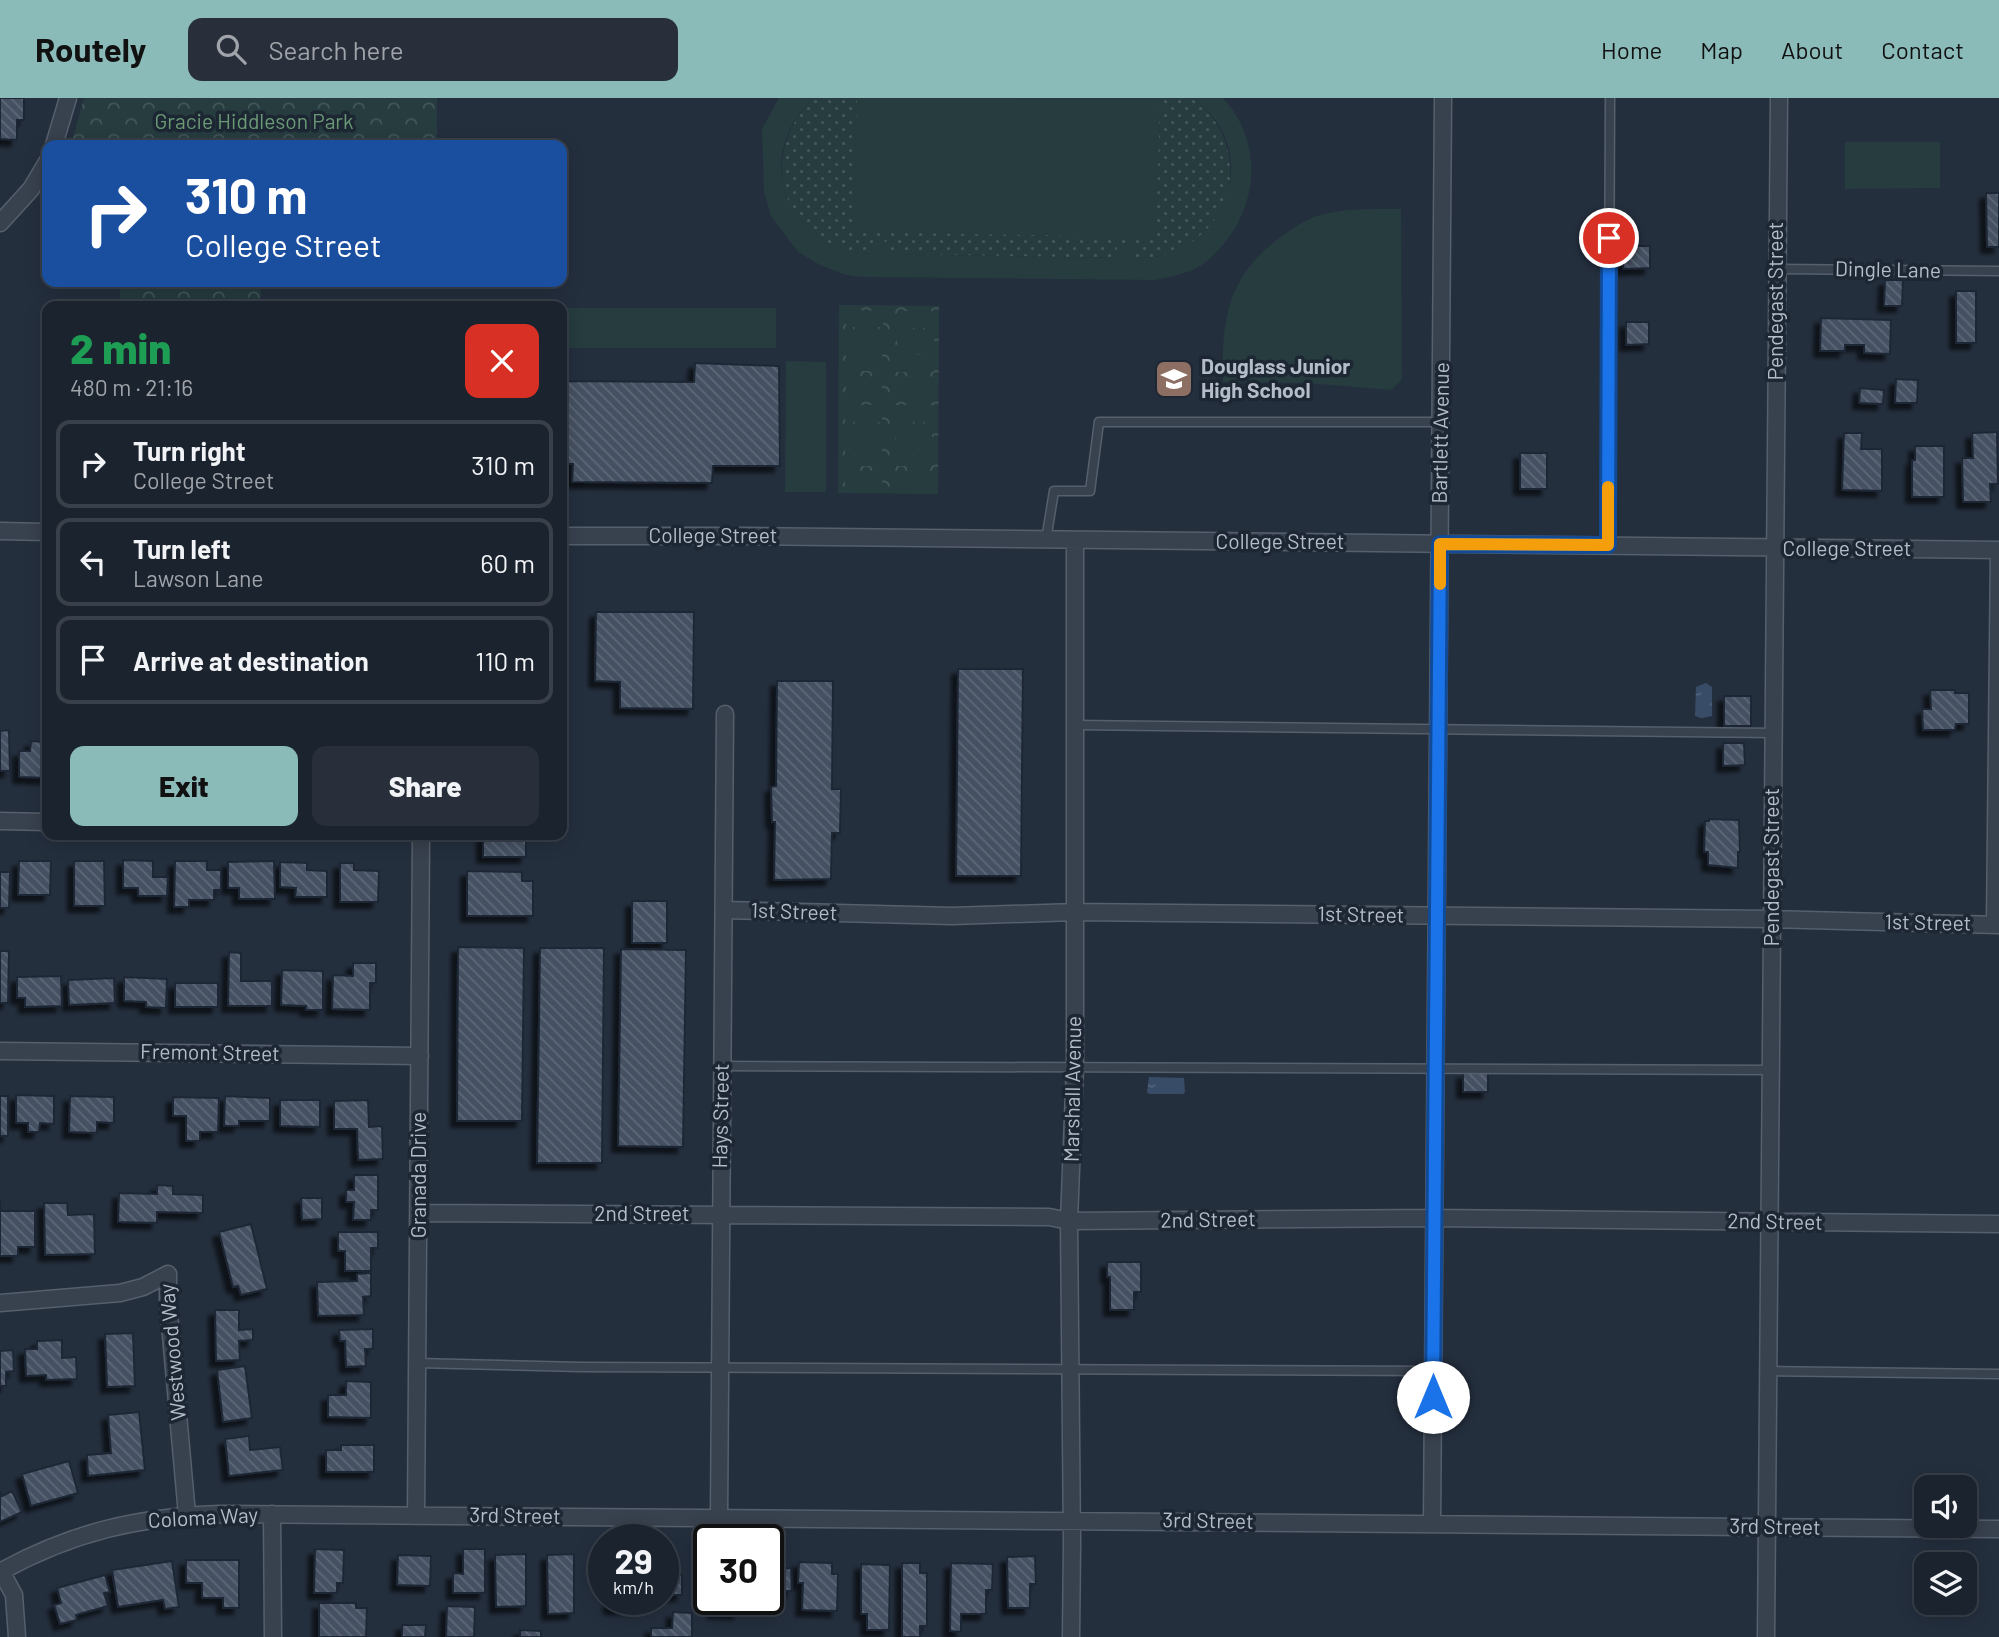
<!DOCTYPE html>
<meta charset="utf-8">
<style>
:root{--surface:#1b232e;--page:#282f3a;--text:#f1f3f6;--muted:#a0a4aa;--line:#39404a;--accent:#8bbbb9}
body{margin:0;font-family:Barlow,sans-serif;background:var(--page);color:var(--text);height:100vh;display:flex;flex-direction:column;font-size:26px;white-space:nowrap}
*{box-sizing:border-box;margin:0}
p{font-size:23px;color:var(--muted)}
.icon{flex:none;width:38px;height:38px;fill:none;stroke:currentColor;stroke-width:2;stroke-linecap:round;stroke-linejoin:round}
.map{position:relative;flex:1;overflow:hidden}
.panel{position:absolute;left:42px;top:203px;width:525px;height:539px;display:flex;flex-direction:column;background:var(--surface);border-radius:14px;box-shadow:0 4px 18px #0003,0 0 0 2px var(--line)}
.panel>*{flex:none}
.guide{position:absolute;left:42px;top:42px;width:525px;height:147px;border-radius:14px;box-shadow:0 4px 18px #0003,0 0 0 2px var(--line);background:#1a4fa0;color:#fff;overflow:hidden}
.tools{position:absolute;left:1914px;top:1377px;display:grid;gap:14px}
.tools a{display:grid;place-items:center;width:63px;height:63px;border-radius:14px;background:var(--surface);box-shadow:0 4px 18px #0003,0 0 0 2px var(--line);font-size:35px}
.speed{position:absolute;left:588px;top:1426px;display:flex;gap:14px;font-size:35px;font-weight:700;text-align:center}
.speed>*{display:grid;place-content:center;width:91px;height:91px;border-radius:50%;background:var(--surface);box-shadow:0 4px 18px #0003,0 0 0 2px var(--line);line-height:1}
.speed small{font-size:18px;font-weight:400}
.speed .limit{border:4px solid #111;border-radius:10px;background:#fff;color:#111}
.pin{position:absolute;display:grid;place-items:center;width:60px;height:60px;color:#fff;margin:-30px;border:4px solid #fff;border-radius:50%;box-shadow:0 2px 7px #0007}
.me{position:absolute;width:77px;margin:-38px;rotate:0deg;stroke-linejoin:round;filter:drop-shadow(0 0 5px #0008)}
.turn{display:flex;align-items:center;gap:24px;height:147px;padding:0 28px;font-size:32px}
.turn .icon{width:91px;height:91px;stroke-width:2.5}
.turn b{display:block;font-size:49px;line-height:60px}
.round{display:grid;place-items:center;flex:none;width:74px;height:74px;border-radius:14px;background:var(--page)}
.overview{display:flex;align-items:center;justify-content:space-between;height:119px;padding:0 28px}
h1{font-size:42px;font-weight:800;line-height:52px;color:#1e9e55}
.action{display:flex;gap:14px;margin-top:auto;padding:14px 28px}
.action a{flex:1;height:80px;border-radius:14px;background:var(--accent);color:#111;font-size:28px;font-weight:800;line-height:80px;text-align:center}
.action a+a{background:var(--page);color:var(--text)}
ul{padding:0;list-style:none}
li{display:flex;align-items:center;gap:21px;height:88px;margin:0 14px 10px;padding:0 14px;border:4px solid var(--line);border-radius:14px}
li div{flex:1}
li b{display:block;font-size:26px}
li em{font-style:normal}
header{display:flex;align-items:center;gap:42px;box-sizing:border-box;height:98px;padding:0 35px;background:var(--accent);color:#111}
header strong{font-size:33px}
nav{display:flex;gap:38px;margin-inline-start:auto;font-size:24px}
.search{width:490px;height:63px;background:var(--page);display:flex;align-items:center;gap:18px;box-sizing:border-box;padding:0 24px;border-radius:14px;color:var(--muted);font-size:26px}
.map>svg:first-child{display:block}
</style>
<header>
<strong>Routely</strong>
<div class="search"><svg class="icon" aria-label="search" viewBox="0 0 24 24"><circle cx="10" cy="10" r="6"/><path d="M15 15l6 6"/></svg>Search here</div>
<nav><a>Home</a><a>Map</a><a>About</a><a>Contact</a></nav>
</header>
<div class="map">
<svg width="1999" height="1539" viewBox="0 0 1999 1539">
<defs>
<pattern id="grass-dots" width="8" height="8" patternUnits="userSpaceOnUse" patternTransform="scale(1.75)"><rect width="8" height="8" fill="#263c3f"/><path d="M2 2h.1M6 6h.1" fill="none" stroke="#435659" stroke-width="1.8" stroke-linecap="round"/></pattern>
<pattern id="forest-crowns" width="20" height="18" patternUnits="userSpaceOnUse" patternTransform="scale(1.75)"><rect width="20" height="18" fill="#263c3f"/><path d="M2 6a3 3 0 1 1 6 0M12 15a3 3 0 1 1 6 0" fill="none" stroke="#435659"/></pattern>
<pattern id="water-ripples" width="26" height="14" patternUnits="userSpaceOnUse" patternTransform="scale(1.75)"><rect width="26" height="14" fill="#394c67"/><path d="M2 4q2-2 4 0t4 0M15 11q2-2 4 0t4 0" fill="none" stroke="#53647b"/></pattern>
<pattern id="building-back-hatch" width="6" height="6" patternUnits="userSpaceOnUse" patternTransform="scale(1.75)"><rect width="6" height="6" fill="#455162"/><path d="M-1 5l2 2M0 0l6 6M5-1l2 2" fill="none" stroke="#5d6877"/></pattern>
<filter id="shadow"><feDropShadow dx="-6" dy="6" stdDeviation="2" flood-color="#0009"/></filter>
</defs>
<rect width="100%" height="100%" fill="#242f3e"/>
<path fill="url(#grass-dots)" d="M814,0H1192C1237,30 1244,99 1204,137C1185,155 1159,161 1134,160L1117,148V160L891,156L890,144H874V156C857,155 842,154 827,146C770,116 769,41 814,0Z"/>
<path fill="url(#forest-crowns)" d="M84,0H437V47H71Z
M120,184H273L261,187V208H120Z
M839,207L939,208L938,396L838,395Z"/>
<path fill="#263c3f" d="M779,0H814C749,59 787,154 874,156V143L891,144V156L1117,160V148H1134V160C1225,164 1268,51 1192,0H1223C1268,48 1257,122 1207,163C1193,175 1173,178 1156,182L861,179L846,177L820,167L798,154L771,118L764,94L762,31Z
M857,0L1160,2L1156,139L853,134Z
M1845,44H1940V90L1845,91Z
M1401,111L1402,281L1391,292L1307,285L1223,284C1222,222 1226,181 1278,141C1290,132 1306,121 1320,117C1346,110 1374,111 1401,111Z
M562,210H776V250H562Z
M846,212L883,213V229H846Z
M897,213H934V230H897Z
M846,234L883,235V251H846Z
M897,235H934V252H897Z
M846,256H882V273H846Z
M897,257H933V274H897Z
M786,263L826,264V394H785Z
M846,278L882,279V295H846Z
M897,279H933V296H897Z
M845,307H882V324H845Z
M895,307H932V324H895Z
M845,329H882V346H845Z
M896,329H932V346H896Z
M845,351H882V368H845Z
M895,351H932V368H895Z
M845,373H882V390H845Z
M895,373H932V390H895Z"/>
<path fill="url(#water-ripples)" d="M1706,585L1712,589V618L1702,620L1695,618L1696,589Z
M1149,979L1184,980L1185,994L1183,996H1149L1147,994Z"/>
<path fill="url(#building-back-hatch)" stroke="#1f2835" stroke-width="2" filter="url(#shadow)" d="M0,0H24V22H17V42L0,41Z
M1986,95H1999V149H1987Z
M1623,148H1650V170L1623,171Z
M1885,182H1903L1902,208H1884Z
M1956,193H1976V245H1956Z
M1821,220L1891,222L1890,256L1864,255V247H1845V253H1820Z
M1626,224H1649V246L1626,247Z
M695,265L779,268L780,368H713L712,385L572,384L573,366H562V283L694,284Z
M1896,281L1918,282L1917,305H1895Z
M1860,290L1884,292L1883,306L1859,305Z
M1997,334L1998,386H1990L1991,404H1963L1962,360H1973L1972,335Z
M1844,335H1862L1861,351H1882V393L1842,392Z
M1915,348H1944V399H1912V362H1915Z
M1520,355H1547V391H1520Z
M596,514H694L693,611L620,610V584L595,583Z
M958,571H1023L1021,778H956Z
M777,583H833L832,691H841L840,735H832L831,781L774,782L775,724H772L771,689L776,688Z
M1930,592H1955V595H1969V626H1956L1955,632H1923L1922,611H1931Z
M1724,598H1751V628H1724Z
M9,632L10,673H0V633Z
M31,643L47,644V680L19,679V653H30Z
M1723,645H1744L1745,667L1723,668Z
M1709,721L1739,722L1740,754H1738V770L1708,767V754H1704L1705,723H1709Z
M483,737H526V759H483Z
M123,762L153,763V779H168L167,798H138V790H123Z
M19,763H51L50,797H18Z
M74,763H104L105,808H74Z
M175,763H207V772H221V792H214V802H189V809H174Z
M274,763L275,801H239V790H228V764Z
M280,764L307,765V772L327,773V799H295L296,790L280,789Z
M340,765H354V772L379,773L378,804H340Z
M467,773L522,774V783H533V818H467Z
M0,774H10L9,810H0Z
M632,803H667V845H632Z
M458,849L524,850L522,1023H457Z
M540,850H604L602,1065H537Z
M621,851L686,852L683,1049L618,1048Z
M0,853H9L8,905H0Z
M229,854L241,855V883H272V908H228Z
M353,865H376V885H370V912L332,911L333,877L353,878Z
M282,872L323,873V912H306V908L281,907Z
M61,878L62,908L25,909V900H17V879Z
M124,879L167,881L166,910L146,909V904L124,903Z
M114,880L115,905L69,907L68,882Z
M175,885H218V909H175Z
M1463,975H1488V994H1463Z
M16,997L54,998V1026L40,1025L39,1034H28V1025H16Z
M0,998H8V1038H0Z
M70,998L114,999V1025L97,1024V1035L69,1034Z
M225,998L270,1000V1023H239V1028H224Z
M173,999L219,1000L218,1034H200V1043H186V1018H173Z
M280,1002H320V1029L280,1028Z
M368,1002L369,1029L382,1028L383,1061L358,1062L357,1031H334V1003Z
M354,1077H378V1112H371V1122H353L354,1104H346V1092H354Z
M157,1087L173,1088V1096L203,1097V1115L157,1114V1125L118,1124L119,1095L157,1096Z
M301,1100H322V1121L302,1122Z
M0,1102L1,1113H35V1149H18V1158H0Z
M44,1105H67L68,1117L94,1116L95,1156L45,1157Z
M251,1126L267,1191L241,1197L238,1188L233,1189L219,1134Z
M338,1134H378V1150H371V1173H345V1153H338Z
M1107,1164H1141V1194H1134V1212H1110V1179H1107Z
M371,1175V1198L363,1199L364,1217L318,1218L317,1184L357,1183V1176Z
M215,1212H239V1232L253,1231V1242L239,1243L240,1262L216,1263Z
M373,1231V1251H365L366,1268L346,1269L345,1243H340L339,1232Z
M133,1235L135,1288L107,1289L105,1236Z
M62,1242V1260L76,1259L77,1281L46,1282V1277L26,1278L25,1251H37V1243Z
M13,1252L14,1273L6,1274V1288H0V1253Z
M245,1268L252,1320L223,1324L217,1272Z
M346,1283L371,1284V1320L328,1319V1297H346Z
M139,1314L145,1372L88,1378L87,1357L111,1355L108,1317Z
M249,1338L250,1352L280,1349L283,1372L229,1378L225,1341Z
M341,1347H374V1374H326V1352H341Z
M69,1363L78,1395L31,1408L22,1376Z
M0,1393L2,1398L12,1393L22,1414L0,1424Z
M315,1451L344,1452L343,1485H337V1495H314Z
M463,1451H485V1495H453V1475L463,1476Z
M526,1456V1508L496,1509L495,1457Z
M574,1456V1515L548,1516L547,1457Z
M398,1457L431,1458L430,1488L397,1487Z
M1035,1458L1036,1486H1030V1510H1008L1007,1459Z
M186,1462H239V1510H223V1500H202V1485H186Z
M172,1463L179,1509L165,1511L163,1502L118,1509L112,1472Z
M663,1464H672V1477H682V1497H663Z
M706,1464H709V1502H739V1515L714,1514L715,1504H705Z
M799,1464L832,1465V1476H838L837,1513L802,1512L803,1485H798Z
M902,1465H920V1475H927V1528H920V1539H902Z
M951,1465L993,1466L992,1492H986V1516H961V1534L950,1533Z
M861,1466L890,1467L889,1532H867V1516H861Z
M791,1470L792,1493H783L784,1509L748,1510V1502H768V1471Z
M105,1477L110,1494L104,1495L108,1508L76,1517L77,1522L60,1526L54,1507L61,1505L57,1490Z
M610,1502H642V1510H610Z
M319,1505H356V1510H367L366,1539H319Z
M447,1508L475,1509L474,1539H446Z
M673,1514L692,1515V1539H651V1530H672Z
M402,1527H426L425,1539H402Z
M520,1532L541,1533V1539H520Z"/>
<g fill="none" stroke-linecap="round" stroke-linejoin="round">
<defs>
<path id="lane" d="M1776,171L1999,173
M1046,442L1054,393H1090L1099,324H1440
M1608,447L1610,0
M1074,627L1773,635
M722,968C1071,967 1421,972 1771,972
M417,1265L581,1269L1433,1273
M1768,1273L1999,1276"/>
<path id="street" d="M54,47L68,0
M0,125L31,91L47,64
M0,433L47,434
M562,438H749L1999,452
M0,723L47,724
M724,812L952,818L1075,814L1772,821L1999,827
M1995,827L1999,452
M0,953L420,958
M419,1115L1049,1119L1069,1123L1434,1120L1999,1126
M0,1205L120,1195L143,1189L168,1176V1204L187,1417
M272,1416L273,1539
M416,1418L421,737
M719,1420L725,616
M1432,1426L1443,0
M1,1473L14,1497L17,1539
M0,1474C72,1434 138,1419 220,1416L1999,1431
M1071,1539L1072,1446L1069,1123L1075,967V443
M1766,1539L1779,0"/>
</defs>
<use href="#lane" stroke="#565f6c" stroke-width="11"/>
<use href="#street" stroke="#565f6c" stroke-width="19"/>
<use href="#lane" stroke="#38414e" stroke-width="8"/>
<use href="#street" stroke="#38414e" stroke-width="16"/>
</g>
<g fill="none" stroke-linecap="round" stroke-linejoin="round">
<defs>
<path id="route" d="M1433,1299L1440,446L1608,447L1609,140"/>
</defs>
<use href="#route" stroke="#114b97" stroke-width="18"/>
<use href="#route" stroke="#1a73e8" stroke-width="12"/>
<path stroke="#f59e0b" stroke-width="12" d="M1440,486V446L1608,447V389"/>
</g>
<defs>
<symbol id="school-square" viewBox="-11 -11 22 22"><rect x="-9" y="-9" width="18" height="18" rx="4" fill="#8d6e63" stroke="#1d2633"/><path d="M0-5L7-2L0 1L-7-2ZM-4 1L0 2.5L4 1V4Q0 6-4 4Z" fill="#fff"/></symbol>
</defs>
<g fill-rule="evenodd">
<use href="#school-square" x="1152" y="259" width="44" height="44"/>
</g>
<g text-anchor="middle" stroke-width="7" stroke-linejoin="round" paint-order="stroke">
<g font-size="21" fill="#6b9a76" stroke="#1d2633">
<text x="254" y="31">Gracie Hiddleson Park</text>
</g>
<g font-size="21" fill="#b4bcc9" stroke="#1d2633">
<text transform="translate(1888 172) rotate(1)" y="7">Dingle Lane</text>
<text transform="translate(1776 203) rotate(-90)" y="7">Pendegast Street</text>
<text transform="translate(1441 335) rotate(-89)" y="7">Bartlett Avenue</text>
<text x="713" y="445">College Street</text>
<text x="1280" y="451">College Street</text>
<text x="1847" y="458">College Street</text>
<text transform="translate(1772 769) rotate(-90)" y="7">Pendegast Street</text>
<text transform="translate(794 814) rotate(2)" y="7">1st Street</text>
<text transform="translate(1361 817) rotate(1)" y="7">1st Street</text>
<text transform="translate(1928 825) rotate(1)" y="7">1st Street</text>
<text transform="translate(210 955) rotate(1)" y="7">Fremont Street</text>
<text transform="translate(1073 991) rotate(-89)" y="7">Marshall Avenue</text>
<text transform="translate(721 1018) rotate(-89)" y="7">Hays Street</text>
<text transform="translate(419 1077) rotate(-90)" y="7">Granada Drive</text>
<text x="642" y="1123">2nd Street</text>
<text transform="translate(1208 1122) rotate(-1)" y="7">2nd Street</text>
<text transform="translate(1775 1124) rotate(1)" y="7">2nd Street</text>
<text transform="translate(173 1254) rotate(-95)" y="7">Westwood Way</text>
<text transform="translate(515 1418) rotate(1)" y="7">3rd Street</text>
<text transform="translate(203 1420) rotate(-3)" y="7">Coloma Way</text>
<text transform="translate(1208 1423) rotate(1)" y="7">3rd Street</text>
<text transform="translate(1775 1429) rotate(1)" y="7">3rd Street</text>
</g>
<g font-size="21" font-weight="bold" fill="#b4bcc9" stroke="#1d2633" text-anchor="start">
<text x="1201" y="276">Douglass Junior<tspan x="1201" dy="24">High School</tspan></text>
</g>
</g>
</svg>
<div class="tools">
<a><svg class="icon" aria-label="sound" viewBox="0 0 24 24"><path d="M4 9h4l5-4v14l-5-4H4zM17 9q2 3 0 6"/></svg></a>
<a><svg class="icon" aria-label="layers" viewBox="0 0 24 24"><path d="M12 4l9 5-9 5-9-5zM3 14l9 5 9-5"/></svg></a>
</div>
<div class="speed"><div>29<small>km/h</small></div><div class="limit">30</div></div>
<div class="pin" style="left:1609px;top:140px;background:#d93025"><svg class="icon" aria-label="arrive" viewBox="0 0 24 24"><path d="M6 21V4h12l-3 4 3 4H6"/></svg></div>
<svg class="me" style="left:1433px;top:1299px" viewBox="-20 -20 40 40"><circle r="19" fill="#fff"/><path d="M0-13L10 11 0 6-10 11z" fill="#1a73e8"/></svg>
<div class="guide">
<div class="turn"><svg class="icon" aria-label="right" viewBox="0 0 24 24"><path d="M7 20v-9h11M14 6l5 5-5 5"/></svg><div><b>310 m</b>College Street</div></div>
</div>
<section class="panel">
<div class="overview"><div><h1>2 min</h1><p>480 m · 21:16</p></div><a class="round" style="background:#d93025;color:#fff"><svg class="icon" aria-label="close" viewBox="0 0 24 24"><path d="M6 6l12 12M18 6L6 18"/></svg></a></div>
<ul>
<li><svg class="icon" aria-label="right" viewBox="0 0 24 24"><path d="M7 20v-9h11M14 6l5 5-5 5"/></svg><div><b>Turn right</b><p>College Street</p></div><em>310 m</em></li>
<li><svg class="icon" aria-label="left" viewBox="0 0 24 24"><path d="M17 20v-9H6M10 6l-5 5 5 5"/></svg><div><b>Turn left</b><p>Lawson Lane</p></div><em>60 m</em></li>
<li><svg class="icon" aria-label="arrive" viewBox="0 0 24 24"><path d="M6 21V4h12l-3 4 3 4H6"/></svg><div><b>Arrive at destination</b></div><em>110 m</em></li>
</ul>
<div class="action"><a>Exit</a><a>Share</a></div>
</section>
</div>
